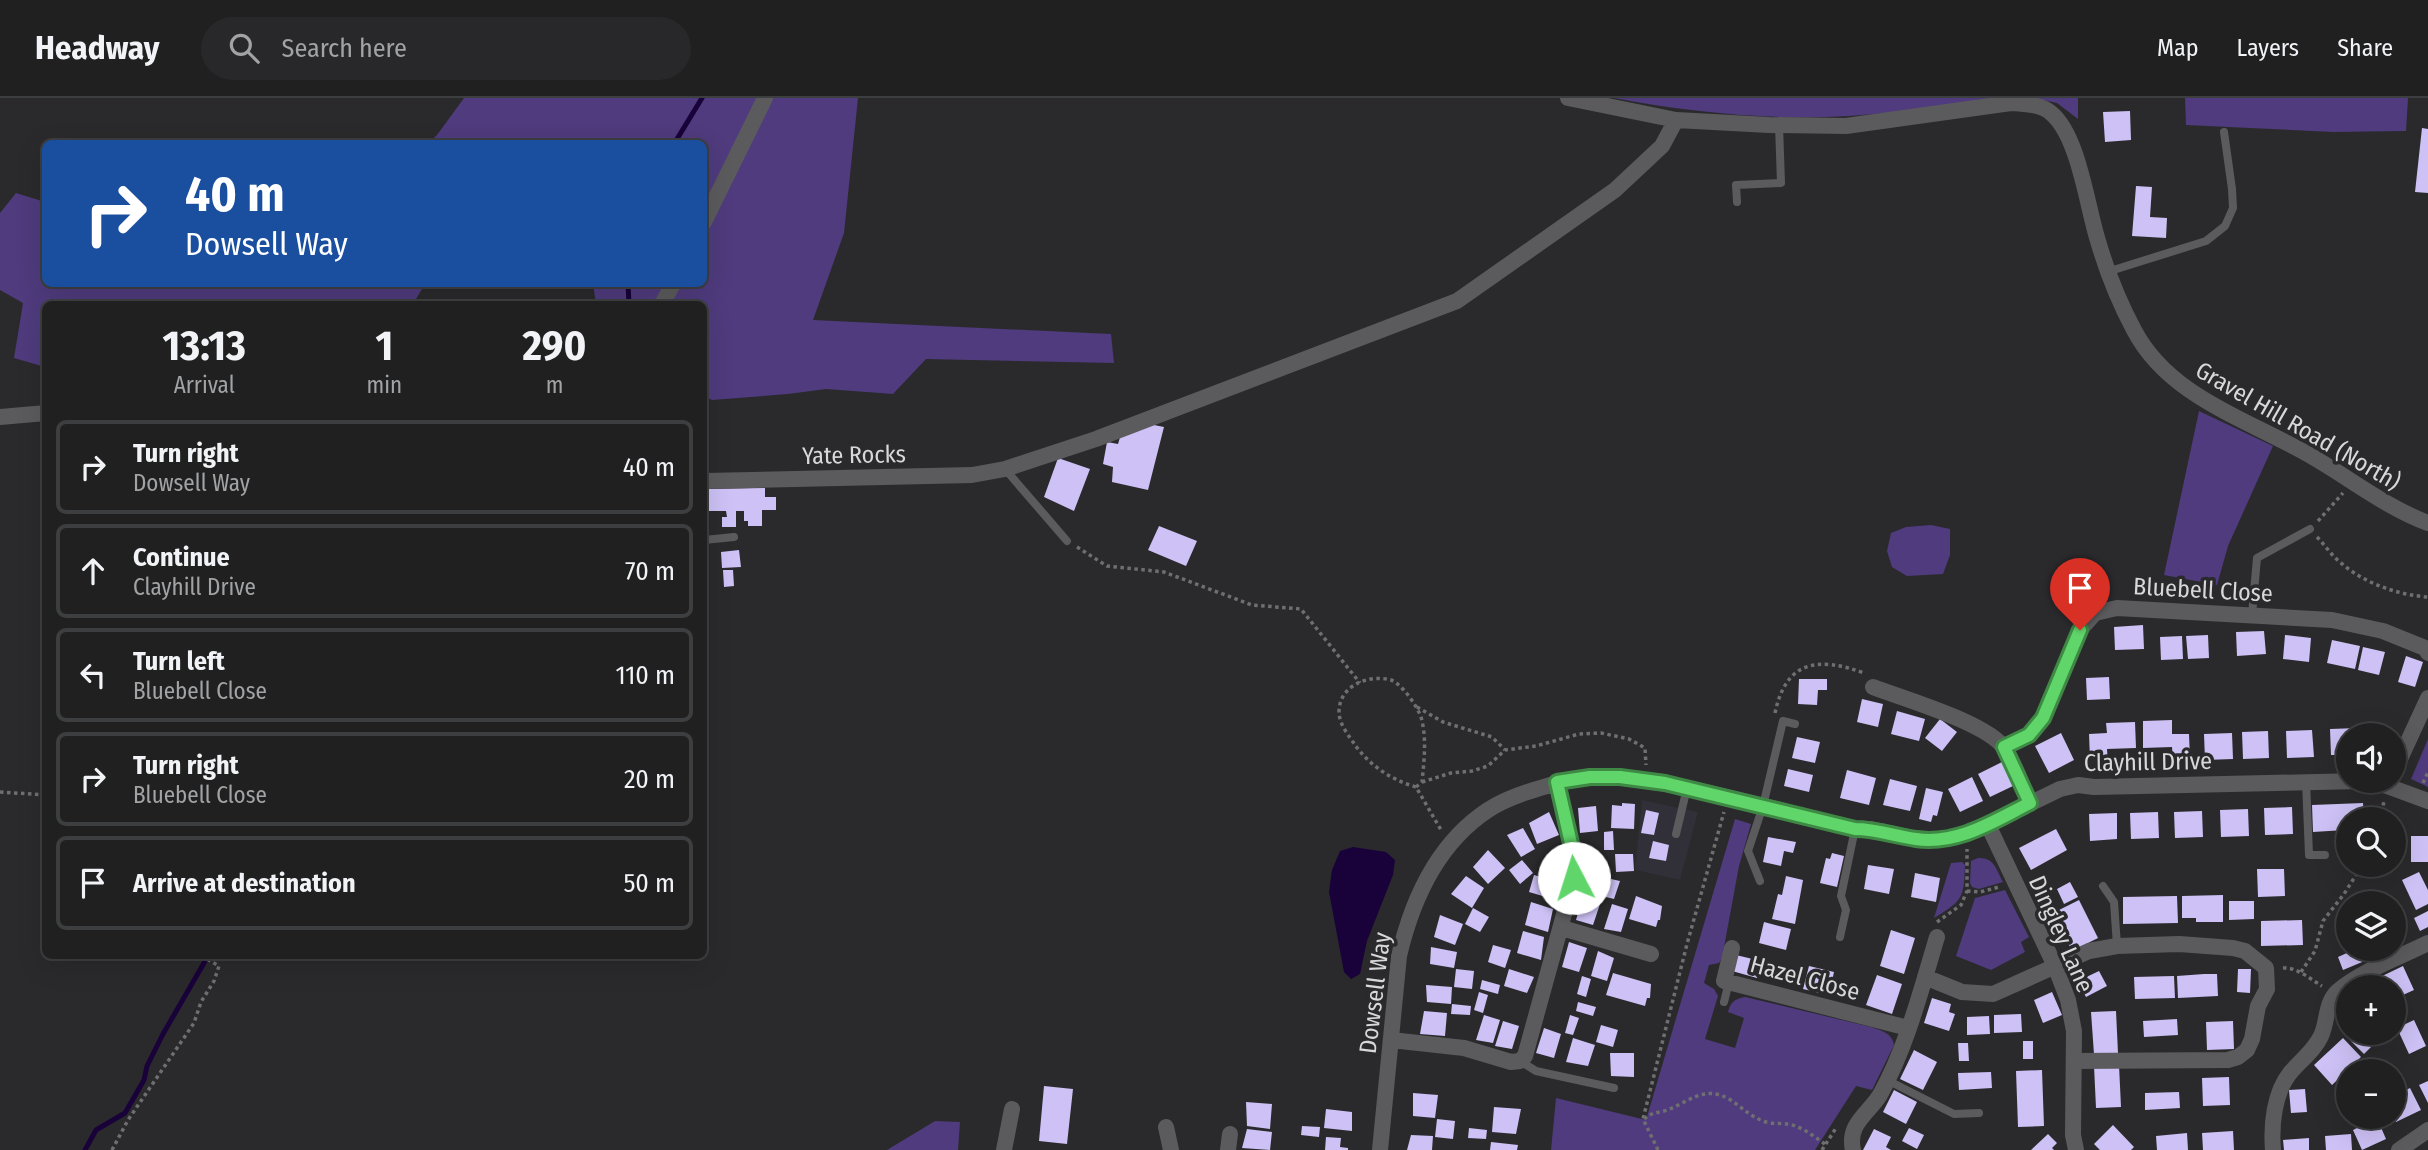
<!DOCTYPE html>
<meta charset="utf-8">
<style>
:root{--surface:#202021;--page:#28282a;--text:#f1f3f6;--muted:#a2a3a5;--line:#3d3e3f}
body{margin:0;font-family:"Fira Sans Condensed",sans-serif;background:var(--page);color:var(--text);height:100vh;display:flex;flex-direction:column;font-size:26px;white-space:nowrap}
*{box-sizing:border-box;margin:0}
p{font-size:23px;color:var(--muted)}
.icon{flex:none;width:38px;height:38px;fill:none;stroke:currentColor;stroke-width:2;stroke-linecap:round;stroke-linejoin:round}
.map{position:relative;flex:1;overflow:hidden}
.panel{position:absolute;left:42px;top:203px;width:665px;height:658px;display:flex;flex-direction:column;background:var(--surface);border-radius:10px;box-shadow:0 7px 28px #0002,0 0 0 2px var(--line)}
.panel>*{flex:none}
.top-card{position:absolute;left:42px;top:42px;width:665px;height:147px;border-radius:10px;box-shadow:0 7px 28px #0002,0 0 0 2px var(--line);background:#1a4fa0;color:#fff;overflow:hidden}
.controls{position:absolute;left:2336px;top:625px;display:grid;gap:14px}
.controls a{display:grid;place-items:center;width:70px;height:70px;border-radius:50%;background:var(--surface);box-shadow:0 7px 28px #0002,0 0 0 2px var(--line);font-size:35px}
.pin{position:absolute;display:grid;place-items:center;width:60px;height:60px;color:#fff;margin:-72px -30px;border-radius:50% 50% 50% 0;rotate:-45deg;box-shadow:0 0 7px #0007}
.pin .icon{rotate:45deg}
.me{position:absolute;width:77px;margin:-38px;rotate:355deg;stroke-linejoin:round;filter:drop-shadow(0 0 5px #0008)}
.turn{display:flex;align-items:center;gap:24px;height:147px;padding:0 28px;font-size:32px}
.turn .icon{width:91px;height:91px;stroke-width:2.5}
.turn b{display:block;font-size:49px;line-height:60px}
.eta{display:flex;justify-content:space-evenly;align-items:center;height:119px;text-align:center}
.eta b{font-size:42px;font-weight:700;line-height:49px}
ul{padding:0;list-style:none}
li{display:flex;align-items:center;gap:21px;height:94px;margin:0 14px 10px;padding:0 14px;border:4px solid var(--line);border-radius:10px}
li div{flex:1}
li b{display:block;font-size:26px}
li em{font-style:normal}
header{display:flex;align-items:center;gap:42px;box-sizing:border-box;height:98px;padding:0 35px;background:var(--surface);border-bottom:2px solid var(--line)}
header strong{font-size:33px}
nav{display:flex;gap:38px;margin-inline-start:auto;font-size:24px}
.search{width:490px;height:63px;background:var(--page);display:flex;align-items:center;gap:18px;box-sizing:border-box;padding:0 24px;border-radius:38px;color:var(--muted);font-size:26px}
.map>svg:first-child{display:block}
</style>
<header>
<strong>Headway</strong>
<div class="search"><svg class="icon" aria-label="search" viewBox="0 0 24 24"><circle cx="10" cy="10" r="6"/><path d="M15 15l6 6"/></svg>Search here</div>
<nav><a>Map</a><a>Layers</a><a>Share</a></nav>
</header>
<div class="map">
<svg width="2428" height="1052" viewBox="0 0 2428 1052">
<rect width="100%" height="100%" fill="#2a2a2c"/>
<path fill="#312f37" d="M1642,702L1698,714L1680,782L1635,772Z"/>
<path fill="#4f3b7d" d="M464,0H858L844,135L813,222L1111,236L1114,265L926,261L893,296L826,291L788,296L712,302L704,298V206H596L593,186H704V46H427L437,37Z
M1614,0H2004C1953,6 1901,15 1849,18C1773,23 1688,14 1614,0Z
M2034,0H2078V21L2057,5Z
M2185,0H2408L2406,33L2333,34L2186,27Z
M16,95L45,104L46,186H425L413,206H46L45,269L14,260L23,205L0,192V115Z
M2199,313L2273,348L2228,448L2217,487L2164,477Z
M1931,427L1950,431V457L1943,476L1907,478L1892,469L1887,453L1891,435L1906,429Z
M2428,641V689L2411,681Z
M1735,721L1751,726L1739,768L1722,860L1719,865L1709,867L1704,885L1714,891L1718,898L1705,941L1735,950L1744,920L1728,914C1731,903 1735,901 1745,899L1871,929C1882,933 1892,935 1894,947L1872,992L1856,988L1815,1052H1551L1556,1000L1646,1022Z
M1978,760C1994,759 1996,771 2003,784L1979,791L1972,789L1970,785L1971,763Z
M1962,764L1965,767C1964,801 1962,803 1934,820L1951,765Z
M2005,792L2029,839L2021,844L2025,854L1991,872L1956,858L1975,800Z
M935,1023L960,1024L958,1052H887Z"/>
<path fill="#190239" d="M1353,749L1386,754L1395,762L1393,777L1367,843L1360,876L1351,881L1344,874L1329,794L1332,772L1340,753Z"/>
<g fill="none" stroke-linecap="round" stroke-linejoin="round">
<path stroke="#190239" stroke-width="5" d="M674,46L702,0
M628,186L629,206
M85,1052L96,1032L125,1015L144,982L147,968L163,936L208,858"/>
</g>
<path fill="#cdc1f5" d="M2130,13L2131,42L2105,44L2103,14Z
M2422,30L2428,31V95L2415,94Z
M2136,88L2152,89L2150,119L2167,120L2166,140L2132,138Z
M1149,326L1164,329L1148,392L1112,384L1113,369L1103,366L1107,344L1118,346L1121,336Z
M1058,360L1090,371L1074,413L1044,399Z
M765,390V399H776V412H762V428H748V423H744V413H736V429H722V419H727L726,413H704V391Z
M1159,428L1197,443L1186,468L1148,452Z
M739,452L741,469L722,470L721,454Z
M723,472H733L734,488L724,489Z
M2143,527L2144,551L2115,552L2114,529Z
M2264,533L2266,556L2237,558L2236,534Z
M2208,537L2209,560L2188,561L2186,538Z
M2285,537L2311,540L2309,564L2283,561Z
M2182,538L2183,561L2161,562L2160,539Z
M2332,542L2360,548L2355,571L2327,565Z
M2363,549L2385,554L2379,577L2358,572Z
M2406,558L2423,564L2415,589L2398,584Z
M2109,579L2110,601L2087,602L2086,580Z
M1799,581H1827V592H1818L1817,607L1798,606Z
M1862,601L1883,606L1878,629L1857,624Z
M1897,613L1925,621L1919,643L1891,636Z
M1940,621L1957,634L1942,653L1925,640Z
M2172,622V636H2189L2190,662L2173,663L2172,649L2143,650V623Z
M2135,624L2136,650L2107,651L2108,667H2095V660L2090,661L2089,636L2107,635L2106,625Z
M2390,629V637H2373V630Z
M2358,630V637H2348V657H2331L2330,631Z
M2312,632L2314,659L2287,660L2286,633Z
M2268,633L2269,660L2243,661L2242,634Z
M2061,635L2074,662L2049,675L2035,648Z
M2232,635L2233,661L2205,662L2204,636Z
M1797,639L1820,644L1815,665L1792,660Z
M2002,664L2013,688L1990,699L1978,676Z
M1788,671L1813,677L1809,694L1784,688Z
M1847,672L1876,680L1869,707L1840,700Z
M1972,679L1983,703L1960,714L1948,691Z
M1890,681L1917,688L1910,713L1883,707Z
M1926,690L1943,694L1937,718L1933,717L1931,724L1919,721Z
M1622,705L1635,706L1634,731L1611,730L1612,707L1622,708Z
M2363,705L2364,721H2348V742H2345V732L2313,734L2312,707Z
M1596,708L1598,733L1580,735L1578,710Z
M2292,709L2293,736L2265,737L2264,710Z
M2248,711L2249,738L2221,739L2220,712Z
M1646,712L1659,715L1654,737L1641,735Z
M2202,713L2203,739L2175,740L2174,714Z
M1549,714L1559,737L1537,746L1529,725Z
M2158,714L2159,740L2131,741L2130,715Z
M2117,715V741L2090,743L2089,716Z
M1523,730L1535,751L1521,759L1507,737Z
M2056,731L2067,752L2031,772L2019,750Z
M1613,733L1614,752H1604V734Z
M2411,738H2428V764H2411Z
M1768,739L1796,744L1793,755L1784,753L1781,768L1763,764Z
M1653,743L1669,747L1666,763L1649,760Z
M1488,752L1505,770L1488,786L1473,769Z
M1832,755L1844,758L1837,789L1820,785L1826,760L1830,761Z
M1615,756H1633L1634,773L1616,774Z
M1522,762L1533,775L1520,786L1509,772Z
M1868,767L1894,771L1889,796L1864,791Z
M2257,771H2284L2285,798L2258,799Z
M2419,774L2428,792V806L2416,812L2402,782Z
M1915,775L1940,780L1936,804L1911,799Z
M1534,777L1551,782L1546,799L1529,794Z
M1466,778L1484,790L1472,810L1451,796Z
M1786,778L1803,782L1795,826L1772,821L1778,796L1782,797Z
M1611,781L1620,783L1614,801L1606,799Z
M2070,784L2078,799L2064,806L2057,791Z
M1583,797L1601,803L1593,827L1576,822Z
M2223,797V824H2196V820H2182V798Z
M1636,798L1662,808L1660,822H1658L1656,829L1629,821Z
M2177,798L2178,825L2123,826V799Z
M2079,802L2098,840L2072,853L2053,815Z
M2229,803H2254V821L2229,822Z
M1531,804L1553,811L1548,834L1525,827Z
M1612,806L1628,811L1621,834L1604,831Z
M1473,810L1489,819L1480,834L1465,826Z
M2428,813V829L2420,833L2414,820Z
M1440,817L1463,826L1455,847L1434,839Z
M2302,822L2303,847L2261,848V823Z
M1764,824L1791,831L1786,852L1759,845Z
M1891,832L1915,840L1904,876L1880,868Z
M1523,833L1544,839L1541,862L1517,855Z
M1569,844L1587,850L1579,874L1562,869Z
M1493,847L1511,852L1505,870L1488,864Z
M1431,849L1457,854L1454,870L1430,866Z
M2358,850H2362L2367,862L2343,872L2338,859Z
M1598,853L1614,860L1607,883L1591,878Z
M1736,857L1761,863L1757,880L1732,873Z
M1809,868L1834,874L1829,897L1803,891Z
M2403,868L2414,892L2394,901V889H2382L2378,880Z
M1456,871L1474,873L1472,891L1454,889Z
M1509,871L1534,879L1527,895L1504,888Z
M2238,871H2251L2250,895L2237,894Z
M2099,873L2107,888L2086,899L2078,883Z
M1613,875L1651,886L1650,900H1647L1645,908L1606,897Z
M2204,876H2217L2218,898L2178,900L2177,878Z
M1877,877L1902,886L1892,916L1866,907Z
M1582,878L1591,881L1586,899L1577,896Z
M2174,878L2175,900L2135,901L2134,879Z
M1482,882L1500,887L1498,896L1480,891Z
M1426,887L1452,889L1451,906L1427,904Z
M1479,894L1488,897L1483,915L1474,912Z
M2052,894L2062,917L2043,925L2034,902Z
M1932,900L1951,906L1949,914L1955,916L1949,933L1924,925Z
M1578,904L1596,909L1593,918L1576,913Z
M1452,906L1471,908L1470,917L1451,916Z
M1424,913L1447,915L1445,938L1420,936Z
M2116,913L2118,955L2094,956L2091,914Z
M2021,916L2022,934L1994,935V917Z
M1484,917L1500,922L1493,945L1476,942Z
M1570,917L1579,920L1573,937L1565,935Z
M1989,918L1990,936L1967,937V919Z
M2177,921L2178,937L2144,939L2143,923Z
M2414,922L2426,948L2409,956L2397,930Z
M1503,923L1519,928L1512,951L1495,948Z
M2233,923L2234,951L2207,952L2206,924Z
M1601,927L1618,932L1613,949L1596,944Z
M1544,930L1561,936L1554,960L1536,955Z
M2348,934H2386L2364,956L2345,937Z
M1573,940L1595,947L1588,968L1566,964Z
M2343,940L2361,959L2332,987L2314,967Z
M2023,943H2033V961H2023Z
M1958,945H1968L1969,963H1959Z
M1914,952L1937,964L1923,992L1900,981Z
M1610,955H1634V979L1611,978Z
M2119,967L2121,1009L2096,1010L2094,968Z
M2042,972L2044,1028L2018,1029L2016,973Z
M1991,974L1992,990L1959,992L1958,975Z
M2229,979L2230,1007L2203,1008L2202,980Z
M2428,983V1005L2419,987Z
M1044,988L1073,991L1067,1046L1039,1043Z
M2410,990L2421,1012L2396,1024L2393,1018L2394,998Z
M2305,991L2307,1014L2291,1015L2289,992Z
M1894,992L1917,1004L1906,1026L1883,1014Z
M2179,994L2180,1010L2145,1012V995Z
M1413,995L1438,997L1435,1020L1413,1018Z
M1246,1004L1272,1006L1270,1031L1247,1028Z
M1494,1009L1521,1011L1516,1036L1492,1034Z
M1326,1011L1352,1014V1033L1324,1030Z
M2377,1020L2386,1041L2362,1052L2353,1032Z
M1437,1021L1455,1023L1453,1041L1435,1039Z
M2113,1027L2134,1049L2131,1052H2100L2094,1046Z
M1302,1028L1320,1029L1319,1039L1301,1037Z
M1469,1030L1487,1032L1486,1041L1468,1040Z
M1909,1030L1924,1037L1917,1051L1902,1043Z
M1247,1031L1272,1034L1270,1052L1242,1050Z
M1874,1031L1891,1039L1886,1049L1891,1052H1863Z
M2233,1033L2234,1052H2203L2202,1035Z
M2187,1035L2188,1052H2157L2156,1038Z
M2048,1036L2057,1045L2052,1050L2054,1052H2031Z
M2351,1036L2352,1052H2326L2325,1038Z
M1411,1037L1433,1038L1432,1052H1407Z
M1326,1039L1341,1040L1340,1049L1348,1050V1052H1325Z
M2309,1040V1052H2284L2283,1042Z
M1491,1044L1518,1047L1517,1052H1490Z"/>
<g fill="none" stroke-linecap="round" stroke-linejoin="round">
<path stroke="#6f6f71" stroke-width="3.5" stroke-dasharray="3.5 3.5" stroke-linecap="butt" d="M2318,423L2343,395
M2317,439C2325,447 2331,457 2340,464C2363,485 2398,497 2428,499
M1077,449L1107,468L1164,474L1252,507L1301,511L1360,585
M1417,609L1443,624L1492,639L1505,652
M1775,615C1786,563 1817,558 1864,575
M1422,684L1451,675L1472,673L1488,668L1505,652L1536,648L1579,636L1601,635L1629,641L1645,650L1646,667
M2423,685L2428,674
M1416,689L1422,684C1424,663 1427,640 1421,619C1417,608 1402,586 1391,582C1369,576 1339,587 1339,614C1339,626 1349,638 1355,647C1370,668 1392,682 1416,689L1441,732
M0,694L46,697
M2379,721L2384,704
M1967,793L1980,794L1999,789
M1937,824L1961,807L1967,793V751
M2283,870C2297,869 2310,881 2322,888
M2301,874L2315,853L2323,823L2344,796L2363,766
M1644,1021C1651,1015 1655,1015 1664,1013C1687,1006 1703,986 1729,1001C1742,1009 1750,1019 1766,1024C1772,1026 1780,1025 1787,1026C1802,1028 1813,1038 1825,1046
M112,1052L128,1022L194,925L201,904L214,883L219,868L202,858
M1658,1052L1643,1021L1687,846L1724,714
M1822,1052L1836,1030"/>
<path stroke="#5b5b5d" stroke-width="8" d="M1737,104L1736,87L1781,85L1779,27
M2107,174L2206,143L2225,128L2233,110L2232,91L2224,34
M1005,371L1067,443
M704,442L734,439
M2252,517L2257,460L2310,431
M2306,683L2309,757H2325
M1676,736L1687,690
M1760,783L1748,753L1763,708L1783,623L1795,626
M2103,788L2114,804L2117,848
M1840,839L1846,812L1841,798L1855,731
M2394,844L2401,858
M1724,904L1729,884
M1520,963L1536,973L1614,990
M1887,982L1954,1016L1979,1015"/>
<path stroke="#5b5b5d" stroke-width="16" d="M1568,0L1676,22L1769,27L1846,28L2011,5C2024,6 2041,6 2051,15C2079,38 2087,109 2098,143C2107,174 2119,204 2134,232C2168,297 2243,320 2304,354C2346,377 2383,408 2428,425
M704,124L765,0
M662,206L673,186
M0,319L46,315
M704,383L972,377L1005,371L1096,341L1457,203L1615,92L1662,48L1676,22
M1873,589C1904,601 1988,625 2005,651C2016,667 2022,688 2030,705
M2004,649L2029,637L2043,620L2080,532L2095,515L2117,510L2332,522L2383,533L2425,550L2428,555
M2394,674L2428,600
M1988,727L2055,868L2068,902L2074,933L2073,1037L2076,1052
M1562,830L1651,856
M1732,850L1724,883L1908,930
M1925,879L1962,894L1993,896L2089,853L2117,848L2179,846L2233,850L2245,853L2266,870L2267,891L2258,908L2252,941L2247,952L2238,959L2228,962L2074,963
M1391,942L1464,950L1511,964L1520,963L1525,958L1574,780L1575,763L1557,684
M1166,1029L1171,1052
M1004,1052L1012,1011
M1228,1052L1230,1036
M1380,1052L1399,858C1412,802 1438,745 1488,712C1503,702 1520,696 1537,691C1564,682 1593,677 1621,679C1646,681 1670,687 1695,692C1749,703 1802,718 1855,731H1871L1917,741H1944L1967,736L2060,691L2078,687L2094,689L2360,683L2387,688L2428,703
M1853,1052C1847,1026 1868,1016 1880,997C1907,948 1921,892 1937,839
M2273,1052C2271,1027 2274,995 2290,975C2301,962 2314,953 2321,938C2328,923 2325,905 2338,893C2361,873 2400,859 2428,845
M2399,1052L2428,1032"/>
</g>
<g fill="none" stroke-linecap="round" stroke-linejoin="round">
<defs>
<path id="route" d="M1574,780L1575,763L1557,684L1590,679H1620L1665,685L1855,731C1876,731 1895,738 1916,741C1958,747 1994,723 2030,705L2004,649L2029,637L2043,620L2080,532"/>
</defs>
<use href="#route" stroke="#3e8a45" stroke-width="18"/>
<use href="#route" stroke="#60d56a" stroke-width="12"/>
</g>
<g text-anchor="middle" stroke-width="7" stroke-linejoin="round" paint-order="stroke">
<g font-size="24" fill="#d8d7d9" stroke="#2a2a2c">
<text transform="translate(2298 328) rotate(30)" y="8">Gravel Hill Road (North)</text>
<text transform="translate(854 357) rotate(-1)" y="8">Yate Rocks</text>
<text transform="translate(2203 492) rotate(3)" y="8">Bluebell Close</text>
<text transform="translate(2148 664) rotate(-1)" y="8">Clayhill Drive</text>
<text transform="translate(2061 836) rotate(66)" y="8">Dingley Lane</text>
<text transform="translate(1805 880) rotate(15)" y="8">Hazel Close</text>
<text transform="translate(1375 895) rotate(-83)" y="8">Dowsell Way</text>
</g>
</g>
</svg>
<div class="controls">
<a><svg class="icon" aria-label="sound" viewBox="0 0 24 24"><path d="M4 9h4l5-4v14l-5-4H4zM17 9q2 3 0 6"/></svg></a>
<a><svg class="icon" aria-label="search" viewBox="0 0 24 24"><circle cx="10" cy="10" r="6"/><path d="M15 15l6 6"/></svg></a>
<a><svg class="icon" aria-label="layers" viewBox="0 0 24 24"><path d="M12 4l9 5-9 5-9-5zM3 14l9 5 9-5"/></svg></a>
<a>+</a>
<a>−</a>
</div>
<div class="pin" style="left:2080px;top:532px;background:#d93025"><svg class="icon" aria-label="arrive" viewBox="0 0 24 24"><path d="M6 21V4h12l-3 4 3 4H6"/></svg></div>
<svg class="me" style="left:1574px;top:780px" viewBox="-20 -20 40 40"><circle r="19" fill="#fff"/><path d="M0-13L10 11 0 6-10 11z" fill="#60d56a"/></svg>
<div class="top-card">
<div class="turn"><svg class="icon" aria-label="right" viewBox="0 0 24 24"><path d="M7 20v-9h11M14 6l5 5-5 5"/></svg><div><b>40 m</b>Dowsell Way</div></div>
</div>
<section class="panel">
<div class="eta">
<div><b>13:13</b><p>Arrival</p></div>
<div><b>1</b><p>min</p></div>
<div><b>290</b><p>m</p></div>
</div>
<ul>
<li><svg class="icon" aria-label="right" viewBox="0 0 24 24"><path d="M7 20v-9h11M14 6l5 5-5 5"/></svg><div><b>Turn right</b><p>Dowsell Way</p></div><em>40 m</em></li>
<li><svg class="icon" aria-label="ahead" viewBox="0 0 24 24"><path d="M12 20V5M6 11l6-6 6 6"/></svg><div><b>Continue</b><p>Clayhill Drive</p></div><em>70 m</em></li>
<li><svg class="icon" aria-label="left" viewBox="0 0 24 24"><path d="M17 20v-9H6M10 6l-5 5 5 5"/></svg><div><b>Turn left</b><p>Bluebell Close</p></div><em>110 m</em></li>
<li><svg class="icon" aria-label="right" viewBox="0 0 24 24"><path d="M7 20v-9h11M14 6l5 5-5 5"/></svg><div><b>Turn right</b><p>Bluebell Close</p></div><em>20 m</em></li>
<li><svg class="icon" aria-label="arrive" viewBox="0 0 24 24"><path d="M6 21V4h12l-3 4 3 4H6"/></svg><div><b>Arrive at destination</b></div><em>50 m</em></li>
</ul>
</section>
</div>
